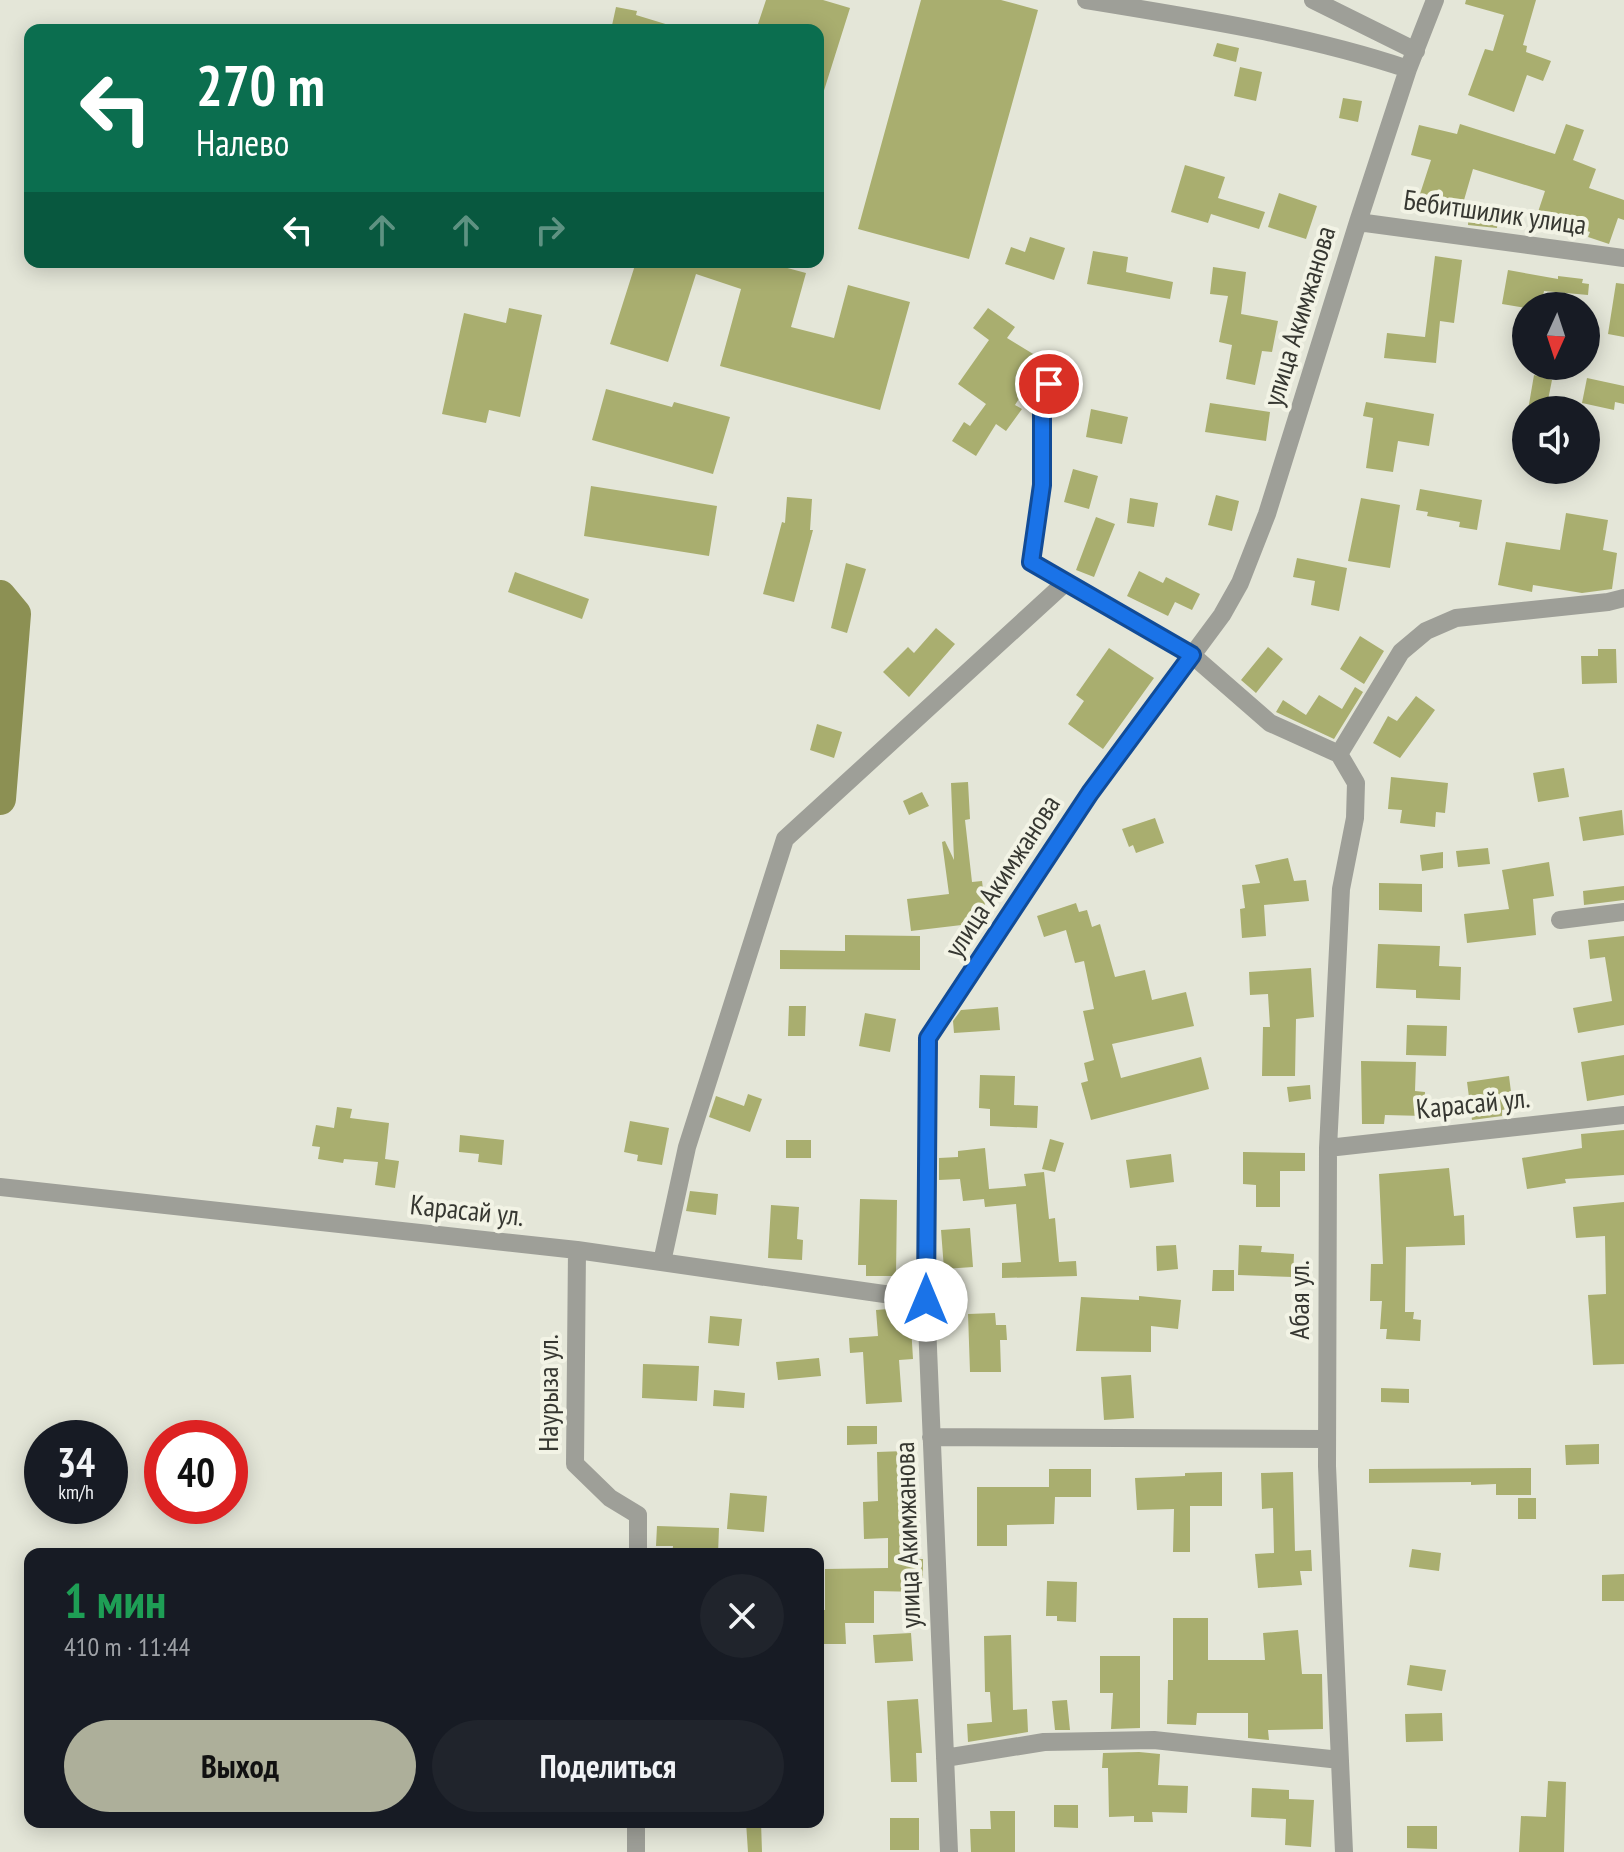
<!DOCTYPE html>
<html lang="ru">
<meta charset="utf-8">
<style>
:root{--surface:#171b24;--page:#20242c;--text:#f1f3f6;--muted:#9ea1a6;--accent:#adaf9a}
body{margin:0;font-family:"PT Sans Narrow",sans-serif;background:var(--page);color:var(--text);height:100vh;display:flex;flex-direction:column;font-size:30px;white-space:nowrap}
*{box-sizing:border-box;margin:0}
p{font-size:26px;color:var(--muted)}
.icon{flex:none;width:44px;height:44px;fill:none;stroke:currentColor;stroke-width:2;stroke-linecap:round;stroke-linejoin:round}
.map{position:relative;flex:1;overflow:hidden}
.sheet{position:absolute;left:24px;top:1548px;width:800px;height:280px;display:flex;flex-direction:column;background:var(--surface);border-radius:16px;box-shadow:0 4px 20px #0003}
.sheet>*{flex:none}
.top-card{position:absolute;left:24px;top:24px;width:800px;height:244px;border-radius:16px;box-shadow:0 4px 20px #0003;background:#0b6e4f;color:#fff;overflow:hidden}
.needle{width:52px;rotate:183deg}
.buttons{position:absolute;left:1512px;top:292px;display:grid;gap:16px}
.buttons a{display:grid;place-items:center;width:88px;height:88px;border-radius:50%;background:var(--surface);box-shadow:0 4px 20px #0003;font-size:40px}
.speed{position:absolute;left:24px;top:1420px;display:flex;gap:16px;font-size:40px;font-weight:700;text-align:center}
.speed>*{display:grid;place-content:center;width:104px;height:104px;border-radius:50%;background:var(--surface);box-shadow:0 4px 20px #0003;line-height:1}
.speed small{font-size:20px;font-weight:400}
.speed .limit{border:12px solid #d22;background:#fff;color:#111}
.pin{position:absolute;display:grid;place-items:center;width:68px;height:68px;color:#fff;margin:-34px;border:4px solid #fff;border-radius:50%;box-shadow:0 2px 8px #0007}
.me{position:absolute;width:88px;margin:-44px;rotate:0deg;stroke-linejoin:round;filter:drop-shadow(0 0 6px #0008)}
.turn{display:flex;align-items:center;gap:28px;height:168px;padding:0 40px;font-size:36px}
.turn .icon{width:104px;height:104px;stroke-width:2.5}
.turn b{display:block;font-size:56px;line-height:68px}
.lanes{display:flex;align-items:center;height:76px;padding:0 40px;background:#0003;justify-content:center;gap:40px;direction:ltr}
.lanes .off{opacity:.35}
.round{display:grid;place-items:center;flex:none;width:84px;height:84px;border-radius:42px;background:var(--page)}
.overview{display:flex;align-items:center;justify-content:space-between;height:136px;padding:0 40px}
h1{font-size:48px;font-weight:600;line-height:60px;color:#1e9e55}
.action{display:flex;gap:16px;margin-top:auto;padding:16px 40px}
.action a{flex:1;height:92px;border-radius:48px;background:var(--accent);color:#111;font-size:32px;font-weight:600;line-height:92px;text-align:center}
.action a+a{background:var(--page);color:var(--text)}
.map>svg:first-child{display:block}
</style>
<div class="map">
<svg width="1624" height="1852" viewBox="0 0 1624 1852">
<rect width="100%" height="100%" fill="#e4e6d8"/>
<g fill="none" stroke-linecap="round" stroke-linejoin="round">
<path stroke="#8c9053" stroke-width="32" d="M0,596L15,614L0,799"/>
</g>
<path fill="#a9ae6f" d="M766,0H823L850,8L821,100H818V30H756Z
M921,0H1001L1038,10L969,259L858,229Z
M1466,0H1536L1523,45L1527,46L1526,52L1551,61L1543,81L1527,75L1514,112L1468,95L1485,49L1493,51L1504,15L1465,4Z
M616,7L637,11L636,15L672,26V30H611Z
M1217,43L1239,48L1236,62L1213,56Z
M1240,67L1262,72L1256,101L1234,96Z
M1343,98L1362,101L1358,122L1339,118Z
M1460,124L1555,154L1566,124L1584,130L1573,160L1596,169L1589,188L1624,200V220L1618,218L1609,244L1588,237L1590,232L1537,215L1545,191L1473,169L1462,207L1420,194L1431,160L1411,155L1419,125L1457,134Z
M1185,165L1225,177L1218,198L1265,212L1259,229L1211,214L1208,223L1171,212Z
M1279,193L1317,206L1306,239L1268,227Z
M1469,207L1499,209L1497,228L1468,225Z
M1030,237L1065,248L1054,280L1005,264L1011,247L1025,252Z
M1093,251L1128,257L1126,272L1173,282L1170,299L1087,284Z
M1435,256L1462,260L1454,323L1440,321L1436,363L1384,358L1387,333L1425,337Z
M636,262H765L806,273L791,327L834,338L848,285L910,302L880,410L720,366L741,289L696,274L668,362L610,344Z
M1213,267L1246,272L1241,314L1278,321L1272,352L1262,351L1255,385L1226,379L1232,345L1219,342L1228,296L1210,294Z
M1508,270L1558,279V276L1583,279L1582,283L1589,284L1588,295L1544,291L1541,306L1526,308L1502,304Z
M1616,283L1624,284V337L1608,334Z
M509,308L542,315L520,417L489,410L486,423L442,414L464,313L506,323Z
M988,308L1015,327L1007,338L1043,360L1015,405L1022,409L1006,431L996,424L976,456L952,441L964,422L970,426L986,404L958,384L989,340L973,328Z
M1534,375L1552,380L1546,410H1528Z
M1587,378L1624,386V404L1615,402L1614,410L1582,403Z
M606,389L672,407L674,402L730,417L713,474L592,440Z
M1366,402L1434,414L1429,446L1398,441L1393,472L1366,468L1373,418L1363,416Z
M1210,403L1270,412L1266,441L1205,432Z
M1091,409L1128,417L1122,444L1086,437Z
M1073,469L1098,476L1089,509L1064,502Z
M591,486L717,506L709,556L584,536Z
M1420,489L1482,500L1477,530L1459,527L1460,522L1427,516L1428,512L1416,510Z
M1216,495L1239,501L1232,531L1208,525Z
M787,497L812,499L810,530H813L794,602L763,594L782,522L785,523Z
M1130,498L1158,503L1154,527L1127,523Z
M1361,498L1400,505L1390,568L1348,561Z
M1566,513L1608,520L1603,550L1617,553L1612,589L1582,593L1533,585L1532,592L1498,585L1506,542L1560,550Z
M1096,517L1115,524L1094,577L1076,570Z
M1297,558L1347,568L1339,611L1311,605L1315,581L1293,577Z
M846,563L866,569L847,633L831,628Z
M1139,571L1163,583L1166,577L1200,594L1192,610L1175,602L1168,616L1127,596Z
M515,572L589,599L582,619L508,592Z
M936,628L955,644L909,697L883,672L908,647L914,653Z
M1360,636L1384,651L1364,684L1340,669Z
M1268,647L1283,659L1256,693L1241,680Z
M1109,648L1154,678L1103,749L1068,724L1084,701L1076,695Z
M1598,649H1616L1617,683L1582,684L1581,656H1598Z
M1355,687L1363,692L1334,739L1276,712L1283,700L1306,715L1319,695L1342,709Z
M1416,696L1435,710L1400,758L1373,743L1388,716L1397,721Z
M817,724L842,732L834,758L810,750Z
M1564,768L1569,797L1538,802L1533,773Z
M1391,777L1448,783L1445,813L1436,812L1435,827L1400,823L1402,810L1388,809Z
M968,782L970,819L965,820L972,882L982,881L987,922L911,931L907,899L949,894L942,842L945,841L954,860L951,783Z
M922,792L929,806L909,815L903,801Z
M1622,810L1624,835L1583,841L1579,817Z
M1155,818L1164,843L1136,853L1133,845L1129,847L1122,829Z
M1488,848L1490,864L1458,867L1456,851Z
M1443,852V868L1422,871L1420,855Z
M1288,858L1294,881L1306,880L1309,901L1264,905L1266,936L1242,938L1240,909L1245,908L1242,885L1260,883L1255,865Z
M1549,862L1554,896L1533,899L1536,935L1467,943L1464,914L1509,909L1502,870Z
M1379,883L1422,884V912L1379,910Z
M1624,886V900L1584,905L1583,891Z
M1076,903L1079,912L1087,910L1092,927L1100,924L1115,977L1145,970L1152,1000L1186,992L1194,1026L1112,1044L1121,1078L1201,1057L1209,1089L1091,1120L1081,1083L1088,1081L1084,1063L1094,1060L1083,1011L1094,1009L1084,961L1075,963L1066,930L1044,937L1037,916Z
M845,935L920,936V970L780,969V950L845,951Z
M1624,936V1025L1578,1033L1573,1008L1612,1001L1605,957L1590,959L1588,940Z
M1378,944L1440,946L1439,966L1461,967L1460,1000L1416,998V990L1376,988Z
M1311,968L1314,1017L1296,1019L1295,1076H1262L1263,1027H1270L1268,994L1250,995L1249,972Z
M789,1006H806L805,1036H788Z
M998,1007L1000,1030L954,1033L953,1021L961,1010Z
M865,1013L896,1019L890,1052L859,1046Z
M1407,1025L1447,1026L1446,1056L1406,1055Z
M1624,1055V1095L1587,1101L1581,1062Z
M1361,1061L1416,1062L1415,1091L1425,1092L1424,1116L1385,1115L1384,1124H1362Z
M980,1075L1015,1076L1014,1105L1038,1106L1037,1128L990,1126V1109L979,1108Z
M1509,1076L1513,1108L1502,1110V1116L1472,1120L1467,1082Z
M1310,1085L1311,1099L1289,1102L1287,1087Z
M748,1094L762,1099L750,1132L709,1117L716,1096L744,1106Z
M337,1107L352,1109L350,1118L389,1123L385,1159L399,1161L395,1188L375,1185L378,1162L344,1159L343,1163L318,1159L320,1147L312,1146L316,1125L334,1128Z
M630,1121L669,1128L662,1165L637,1161L638,1155L624,1152Z
M1624,1130V1175L1565,1179L1566,1183L1527,1189L1522,1158L1582,1148L1581,1134Z
M460,1135L504,1140L502,1165L478,1162L479,1154L459,1152Z
M1050,1139L1064,1143L1055,1172L1042,1169Z
M786,1140H811V1158H786Z
M985,1148L989,1189L1026,1186L1024,1174L1044,1172L1049,1219L1055,1218L1059,1262L1076,1261L1077,1276L1002,1278V1263L1021,1262L1016,1204L985,1207L984,1199L963,1201L960,1179L939,1180V1158L958,1157V1151Z
M1243,1152L1305,1153V1171H1280V1207H1256V1185L1243,1184Z
M1171,1154L1174,1182L1130,1188L1126,1160Z
M1449,1168L1454,1216L1464,1215L1465,1245L1406,1247L1405,1312H1414L1413,1319L1421,1320L1420,1341L1386,1339L1387,1329H1380L1382,1301H1370L1371,1264H1383L1379,1174Z
M690,1191L718,1194L716,1215L686,1211Z
M860,1199L897,1200L896,1276H866V1265H858Z
M1624,1202V1364L1593,1365L1588,1295L1606,1294L1605,1236L1576,1238L1573,1207Z
M771,1205L799,1207L797,1239L803,1240L802,1260L768,1258Z
M970,1228L973,1267L944,1269L941,1230Z
M1176,1245L1178,1269L1157,1271L1156,1246Z
M1239,1245L1262,1246L1261,1252L1294,1254L1293,1277L1238,1275Z
M1213,1270H1234V1291H1212Z
M1139,1296L1181,1300L1178,1329L1151,1326V1352L1076,1351L1081,1297L1139,1300Z
M900,1308L910,1310L913,1359L899,1360L902,1402L866,1404L863,1352L850,1353L849,1338L878,1336L876,1310Z
M995,1313L996,1325H1006L1007,1340H1000L1001,1372H970L968,1314Z
M710,1316L742,1319L739,1346L708,1343Z
M819,1358L821,1376L778,1380L776,1362Z
M643,1364L699,1366L697,1401L642,1398Z
M1131,1375L1134,1418L1104,1420L1101,1377Z
M1381,1388L1409,1389V1403L1381,1402Z
M714,1390L745,1393L744,1408L713,1406Z
M847,1426H877V1444L847,1445Z
M1599,1444V1464L1566,1465L1565,1445Z
M905,1451L908,1559H923V1592L874,1591V1623H845L846,1644H818V1610H825V1569L888,1568V1538L864,1539L863,1502L878,1501L877,1452Z
M1531,1468V1495H1496V1484L1471,1485V1482L1369,1483V1469Z
M1049,1469H1091V1497H1055L1054,1524L1007,1525V1546H977V1487H1049Z
M1222,1472V1506H1190V1552H1173L1174,1509L1137,1510L1135,1478L1185,1476V1473Z
M1293,1472L1295,1551L1311,1550L1312,1571H1300L1302,1585L1258,1588L1255,1554L1274,1553L1273,1508L1262,1509L1261,1473Z
M730,1493L767,1496L764,1532L727,1529Z
M1518,1498H1536V1519H1518Z
M657,1526L719,1528L718,1554H672L673,1546H656Z
M1412,1549L1441,1553L1439,1571L1409,1567Z
M1624,1574V1601H1602V1575Z
M1047,1581L1077,1582L1076,1622L1057,1621V1616H1046Z
M1173,1618H1208V1660H1265L1263,1633L1298,1630L1302,1674H1322L1323,1729L1268,1730L1269,1740L1248,1738V1713H1197L1196,1725L1167,1724L1168,1680H1173Z
M911,1633L913,1661L875,1663L873,1635Z
M1011,1635L1013,1710L1027,1709L1028,1732L968,1742L967,1724L992,1722L990,1692H985L984,1636Z
M1100,1656H1140V1728L1111,1729L1113,1693H1100Z
M1410,1665L1446,1670L1442,1691L1407,1685Z
M918,1699L922,1753H916L917,1782H891L887,1701Z
M1067,1700L1070,1730H1055L1052,1701Z
M1442,1713L1443,1741L1406,1742L1405,1714Z
M1139,1752L1160,1754L1158,1785L1188,1786L1187,1813L1152,1812L1153,1822H1134V1816L1109,1817L1108,1768H1102L1103,1753Z
M1548,1781L1566,1782L1564,1852H1519L1521,1816L1546,1817Z
M1252,1788L1289,1790V1799L1314,1800L1311,1847L1285,1845L1286,1819L1251,1817Z
M1054,1805H1078V1828L1054,1827Z
M990,1811H1015V1852H971L970,1829H991Z
M890,1818H919V1850H890Z
M746,1822H761L762,1852H748Z
M1407,1826H1437V1849L1407,1848Z"/>
<g fill="none" stroke-linecap="round" stroke-linejoin="round">
<path stroke="#9e9f98" stroke-width="18" d="M1086,0C1194,18 1304,34 1408,69
M1313,0L1416,51
M1358,222L1624,258
M1049,384L1042,412V485L1031,562L1192,655L1270,723L1339,754
M1339,754L1356,783L1355,818L1341,889L1328,1148L1327,1466L1344,1852
M1339,754L1401,652L1426,631L1456,618L1608,602L1624,598
M1560,920L1624,912
M1328,1148L1624,1115
M0,1187L577,1250L926,1300
M577,1250L575,1464L610,1498L638,1515V1554
M662,1262L687,1147L785,839L1066,582
M931,1437L1327,1439
M945,1758L1044,1742L1154,1740L1340,1760
M636,1852V1822
M949,1852L926,1300L928,1038L1090,793L1222,615L1240,583L1267,514L1358,222L1408,69L1435,0"/>
</g>
<g fill="none" stroke-linecap="round" stroke-linejoin="round">
<defs>
<path id="route" d="M926,1300L928,1038L1090,793L1192,655L1031,562L1042,485V412L1049,384"/>
</defs>
<use href="#route" stroke="#114b97" stroke-width="20"/>
<use href="#route" stroke="#1a73e8" stroke-width="14"/>
</g>
<g text-anchor="middle" stroke-width="8" stroke-linejoin="round" paint-order="stroke">
<g font-size="28" fill="#363731" stroke="#f2f3e5">
<text transform="translate(1495 212) rotate(8)" y="10">Бебитшилик улица</text>
<text transform="translate(1299 316) rotate(-73)" y="10">улица Акимжанова</text>
<text transform="translate(1002 876) rotate(-57)" y="10">улица Акимжанова</text>
<text transform="translate(1473 1103) rotate(-6)" y="10">Карасай ул.</text>
<text transform="translate(467 1210) rotate(6)" y="10">Карасай ул.</text>
<text transform="translate(1299 1300) rotate(-90)" y="10">Абая ул.</text>
<text transform="translate(548 1393) rotate(-90)" y="10">Наурыза ул.</text>
<text transform="translate(907 1535) rotate(-92)" y="10">улица Акимжанова</text>
</g>
</g>
</svg>
<div class="buttons">
<a><svg class="needle" viewBox="-14 -14 28 28"><path d="M0-13l5 13h-10z" fill="#e53935"/><path d="M0 13l5-13h-10z" fill="#9ea1a6"/></svg></a>
<a><svg class="icon" aria-label="sound" viewBox="0 0 24 24"><path d="M4 9h4l5-4v14l-5-4H4zM17 9q2 3 0 6"/></svg></a>
</div>
<div class="speed"><div>34<small>km/h</small></div><div class="limit">40</div></div>
<div class="pin" style="left:1049px;top:384px;background:#d93025"><svg class="icon" aria-label="arrive" viewBox="0 0 24 24"><path d="M6 21V4h12l-3 4 3 4H6"/></svg></div>
<svg class="me" style="left:926px;top:1300px" viewBox="-20 -20 40 40"><circle r="19" fill="#fff"/><path d="M0-13L10 11 0 6-10 11z" fill="#1a73e8"/></svg>
<div class="top-card">
<div class="turn"><svg class="icon" aria-label="left" viewBox="0 0 24 24"><path d="M17 20v-9H6M10 6l-5 5 5 5"/></svg><div><b>270 m</b>Налево</div></div>
<div class="lanes"><svg class="icon" aria-label="left" viewBox="0 0 24 24"><path d="M17 20v-9H6M10 6l-5 5 5 5"/></svg><svg class="icon off" aria-label="ahead" viewBox="0 0 24 24"><path d="M12 20V5M6 11l6-6 6 6"/></svg><svg class="icon off" aria-label="ahead" viewBox="0 0 24 24"><path d="M12 20V5M6 11l6-6 6 6"/></svg><svg class="icon off" aria-label="right" viewBox="0 0 24 24"><path d="M7 20v-9h11M14 6l5 5-5 5"/></svg></div>
</div>
<section class="sheet">
<div class="overview"><div><h1>1 мин</h1><p>410 m · 11:44</p></div><a class="round"><svg class="icon" aria-label="close" viewBox="0 0 24 24"><path d="M6 6l12 12M18 6L6 18"/></svg></a></div>
<div class="action"><a>Выход</a><a>Поделиться</a></div>
</section>
</div>
